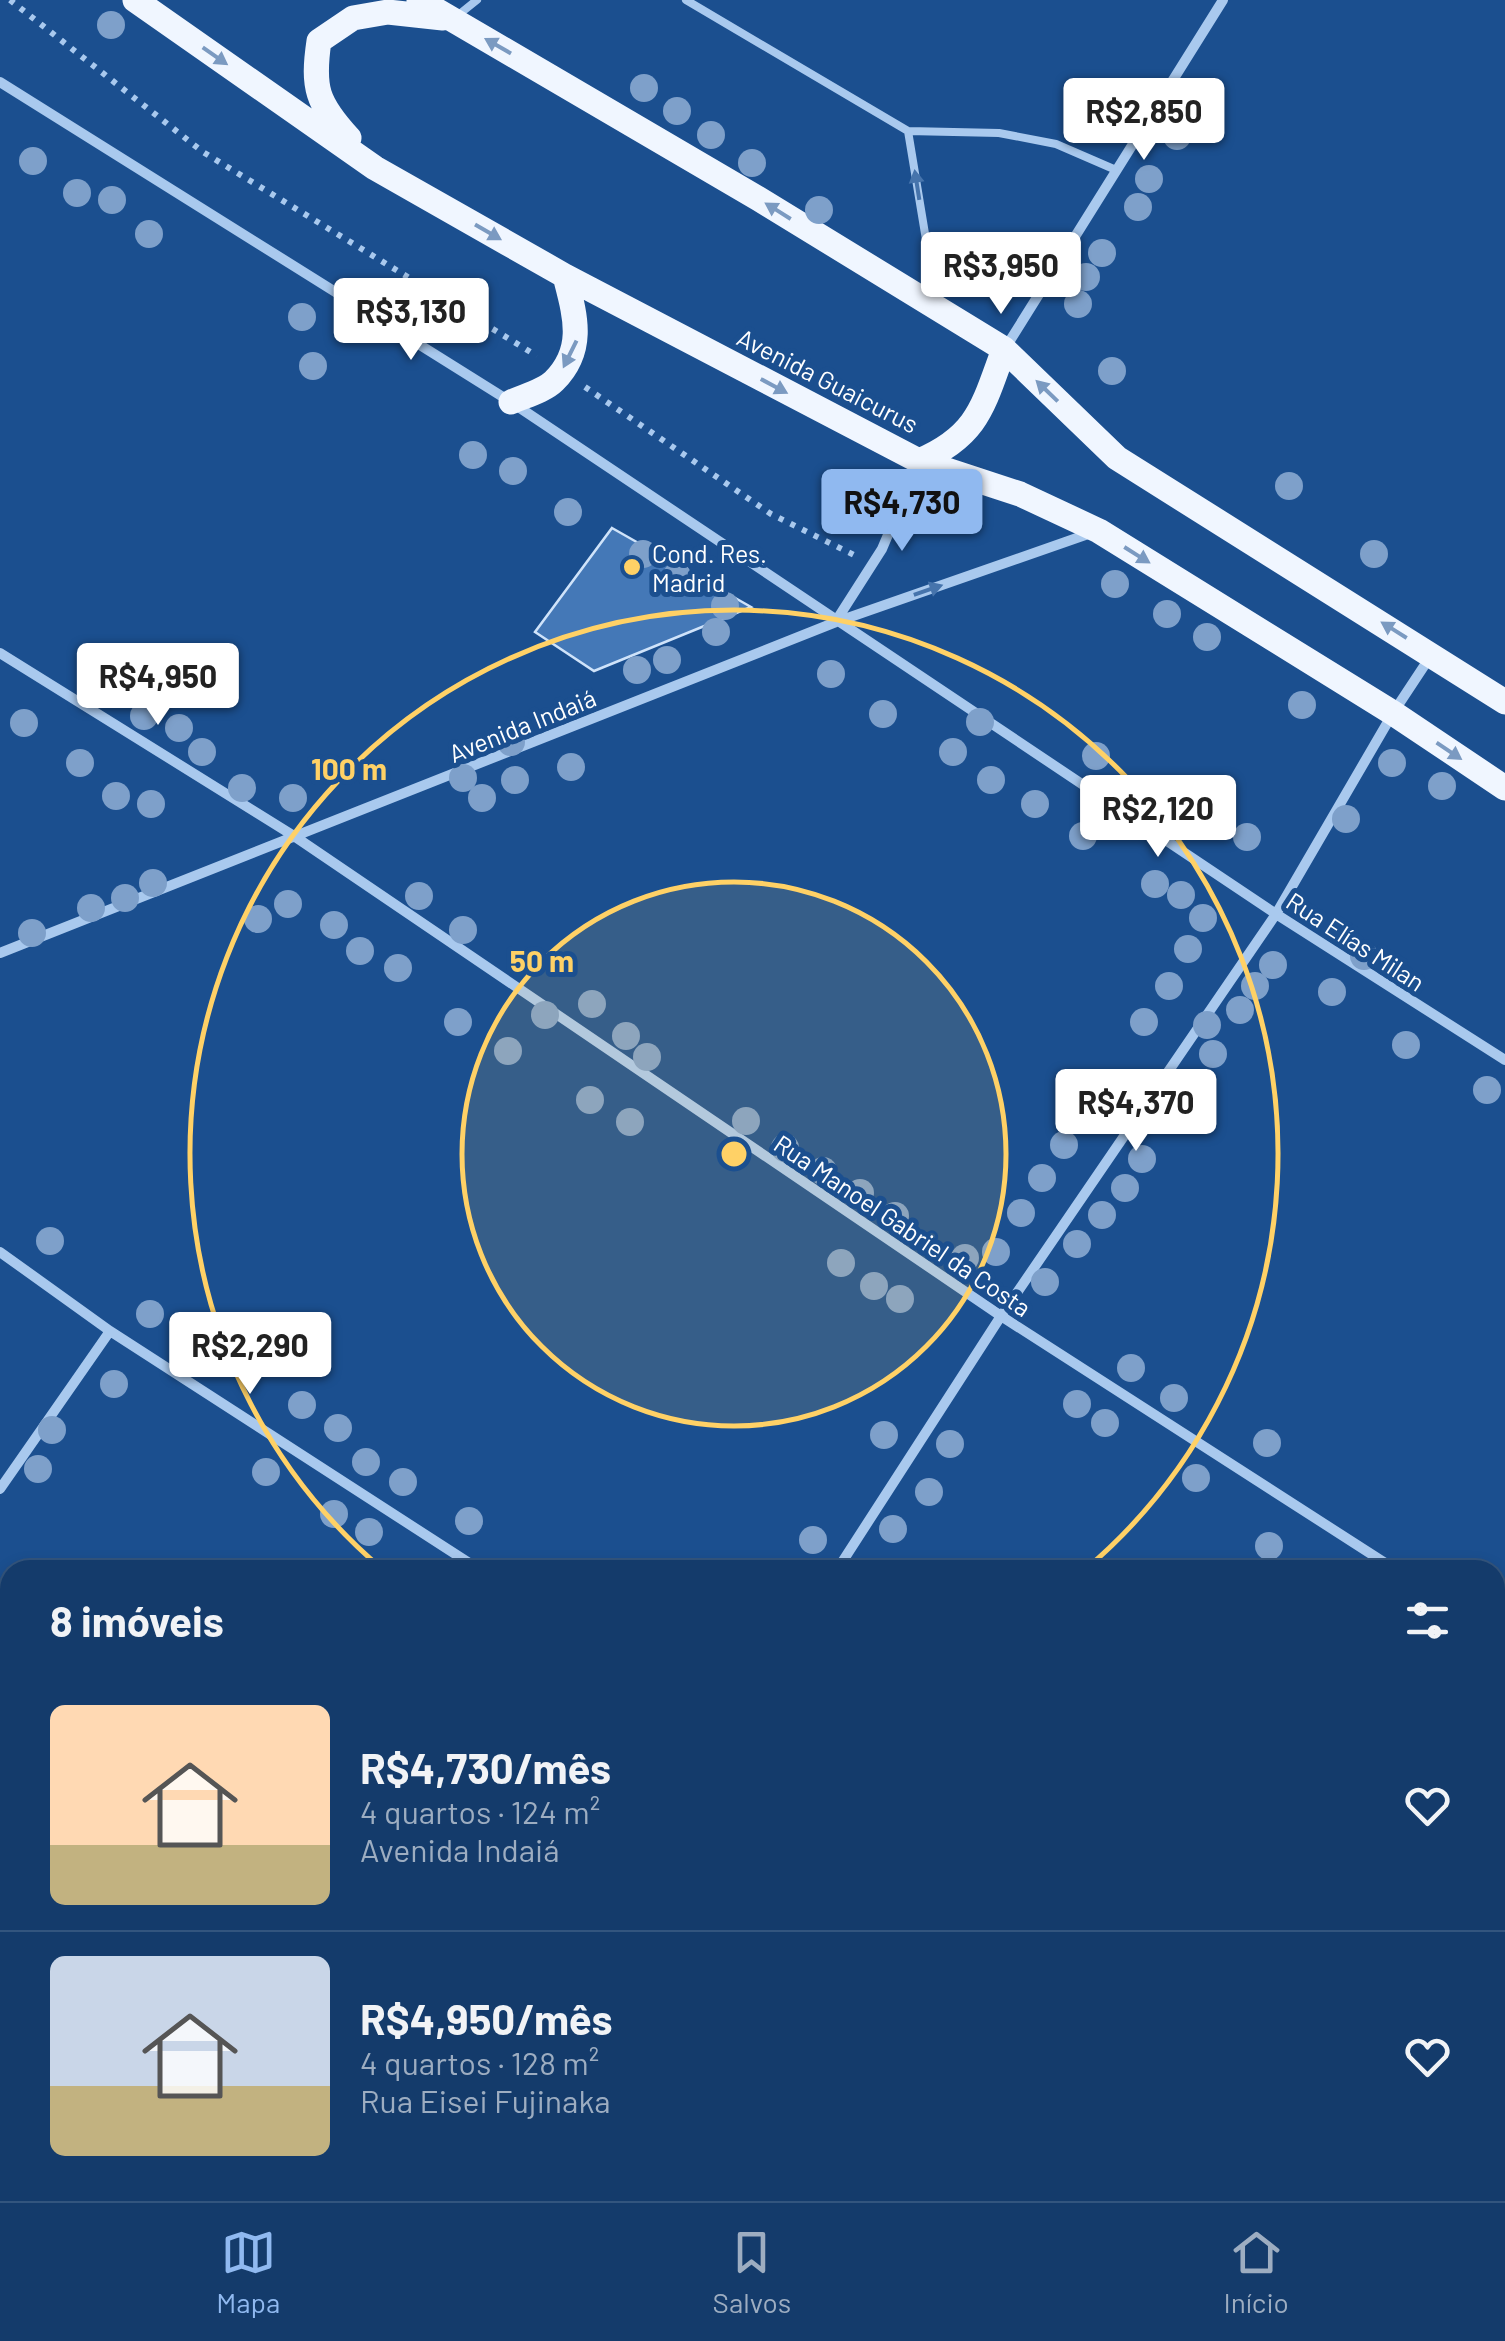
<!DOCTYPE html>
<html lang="pt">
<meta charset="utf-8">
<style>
body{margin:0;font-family:Barlow,sans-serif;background:#1d4271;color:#f1f3f6;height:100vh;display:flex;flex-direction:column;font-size:38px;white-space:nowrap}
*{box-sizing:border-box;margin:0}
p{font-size:32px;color:#9dadc1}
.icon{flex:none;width:55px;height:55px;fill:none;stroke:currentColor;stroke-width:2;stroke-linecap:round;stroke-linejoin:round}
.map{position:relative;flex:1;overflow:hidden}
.side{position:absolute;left:0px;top:1560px;width:1505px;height:642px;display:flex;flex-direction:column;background:#143b6b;border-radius:30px 30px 0 0;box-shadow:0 5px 15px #0003,0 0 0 2px #33557e}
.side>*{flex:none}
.price{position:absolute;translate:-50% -85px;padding:0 22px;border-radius:10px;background:#fff;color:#222;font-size:32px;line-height:65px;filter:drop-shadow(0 2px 5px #0008)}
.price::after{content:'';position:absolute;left:50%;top:60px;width:30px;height:22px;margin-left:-15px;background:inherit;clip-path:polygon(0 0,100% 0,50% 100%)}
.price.selected{background:#90b9f0;color:#111}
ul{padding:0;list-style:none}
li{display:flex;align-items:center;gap:30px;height:250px;padding:0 50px}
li+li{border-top:2px solid #33557e}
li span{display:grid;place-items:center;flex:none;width:280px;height:200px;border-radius:15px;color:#555}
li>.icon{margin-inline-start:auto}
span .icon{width:120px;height:120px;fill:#fffc;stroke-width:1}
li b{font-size:42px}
h2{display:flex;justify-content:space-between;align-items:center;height:120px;padding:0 50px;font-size:42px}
.dock{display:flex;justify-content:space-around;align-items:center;height:140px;border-top:2px solid #33557e;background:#143b6b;font-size:28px;color:#9dadc1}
.dock a{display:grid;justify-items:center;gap:5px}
.dock .selected{color:#90b9f0}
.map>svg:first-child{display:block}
</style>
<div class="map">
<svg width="1505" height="2201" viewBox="0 0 1505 2201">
<rect width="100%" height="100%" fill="#1b4f8f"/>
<!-- building -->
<path fill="#4478b7" stroke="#cfe3fa" stroke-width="2.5" d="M612,528l139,79 -157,64 -59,-39z"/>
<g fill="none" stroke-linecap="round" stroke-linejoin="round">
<!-- path -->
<path stroke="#a9c9ee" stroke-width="6" stroke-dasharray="5 8" stroke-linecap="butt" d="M10,0l193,152 334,204
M585,387l186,127 83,41"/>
<!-- service -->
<path stroke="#a9c9ee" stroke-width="8" d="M686,0l222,131 91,2 57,11 60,26
M457,16l20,-16
M908,131l28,169"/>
<!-- minor -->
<path stroke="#a9c9ee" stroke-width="10" d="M0,82l511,320 765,512 229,146
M1006,347l217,-347
M836,621l46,-72 36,-85
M0,653l294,183 707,480 395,254
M0,953l836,-331 255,-89
M0,1252l110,79 370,239
M0,1489l110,-158
M837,1570l164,-254 275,-402 117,-201 37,-56
M1495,1634l10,6
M0,1840l10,6
M1495,1949l10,-15
M540,2192l14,9
M1452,2192l14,9
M432,2201l5,-9
M1334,2201l6,-9"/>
<!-- primary -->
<path stroke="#f0f6ff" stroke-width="25" d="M135,0l240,168 190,108 354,185 101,33 79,37 294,182 112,75
M419,0l340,199 245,150 113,109 388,244
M349,138c-32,-35 -37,-50 -30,-97l34,-23 35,-6 55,6
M511,402c13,-6 33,-11 43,-21 32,-32 21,-66 11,-105
M919,461c59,-25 64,-55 85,-112"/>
</g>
<!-- trees -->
<g fill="#7ea0ca">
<circle cx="111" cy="25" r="14"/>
<circle cx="644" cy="88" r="14"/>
<circle cx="677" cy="111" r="14"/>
<circle cx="711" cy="135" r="14"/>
<circle cx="1177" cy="136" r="14"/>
<circle cx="33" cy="161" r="14"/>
<circle cx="752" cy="163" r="14"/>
<circle cx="1149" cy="179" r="14"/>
<circle cx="77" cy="193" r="14"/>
<circle cx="112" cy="200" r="14"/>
<circle cx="1138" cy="207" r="14"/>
<circle cx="819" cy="210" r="14"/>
<circle cx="149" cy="234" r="14"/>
<circle cx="1102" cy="253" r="14"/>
<circle cx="1086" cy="277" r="14"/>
<circle cx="1078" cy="304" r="14"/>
<circle cx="302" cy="317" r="14"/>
<circle cx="313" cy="366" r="14"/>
<circle cx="1112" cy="371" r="14"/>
<circle cx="473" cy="455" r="14"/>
<circle cx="513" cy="471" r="14"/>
<circle cx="1289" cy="486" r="14"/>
<circle cx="568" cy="512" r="14"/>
<circle cx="643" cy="554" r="14"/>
<circle cx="1374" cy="554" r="14"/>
<circle cx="677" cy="576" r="14"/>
<circle cx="1115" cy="584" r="14"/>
<circle cx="725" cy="606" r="14"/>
<circle cx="1167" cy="614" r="14"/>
<circle cx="716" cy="632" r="14"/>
<circle cx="1207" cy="637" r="14"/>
<circle cx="667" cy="660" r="14"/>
<circle cx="637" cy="670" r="14"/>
<circle cx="104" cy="673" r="14"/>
<circle cx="831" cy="674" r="14"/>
<circle cx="1302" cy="705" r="14"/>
<circle cx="883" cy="714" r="14"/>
<circle cx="144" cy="716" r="14"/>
<circle cx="980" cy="722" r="14"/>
<circle cx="24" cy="723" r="14"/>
<circle cx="179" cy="728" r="14"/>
<circle cx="511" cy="742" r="14"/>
<circle cx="202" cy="752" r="14"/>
<circle cx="953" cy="752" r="14"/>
<circle cx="1096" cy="756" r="14"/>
<circle cx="80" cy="763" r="14"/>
<circle cx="1392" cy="763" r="14"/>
<circle cx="571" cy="767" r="14"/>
<circle cx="463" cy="778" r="14"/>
<circle cx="515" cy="780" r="14"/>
<circle cx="991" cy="780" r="14"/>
<circle cx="1442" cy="786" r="14"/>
<circle cx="242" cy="788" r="14"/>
<circle cx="116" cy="796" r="14"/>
<circle cx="293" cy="798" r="14"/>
<circle cx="482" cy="798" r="14"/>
<circle cx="151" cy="804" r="14"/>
<circle cx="1035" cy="804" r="14"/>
<circle cx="1179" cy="813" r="14"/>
<circle cx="1346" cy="819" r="14"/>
<circle cx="1083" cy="836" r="14"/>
<circle cx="1247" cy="837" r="14"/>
<circle cx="153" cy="883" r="14"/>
<circle cx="1155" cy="884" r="14"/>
<circle cx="1181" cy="895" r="14"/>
<circle cx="419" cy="896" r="14"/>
<circle cx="125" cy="898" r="14"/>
<circle cx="288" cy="904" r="14"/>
<circle cx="91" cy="908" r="14"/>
<circle cx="1203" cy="918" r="14"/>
<circle cx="258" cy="919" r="14"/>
<circle cx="334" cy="925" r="14"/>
<circle cx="463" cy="930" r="14"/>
<circle cx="32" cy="933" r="14"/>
<circle cx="1188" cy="949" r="14"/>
<circle cx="360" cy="951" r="14"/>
<circle cx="1364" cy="956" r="14"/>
<circle cx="1273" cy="965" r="14"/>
<circle cx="398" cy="968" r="14"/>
<circle cx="1169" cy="986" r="14"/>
<circle cx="1255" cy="986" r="14"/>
<circle cx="1332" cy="992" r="14"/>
<circle cx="592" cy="1004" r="14"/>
<circle cx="1240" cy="1010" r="14"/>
<circle cx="545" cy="1015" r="14"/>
<circle cx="458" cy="1022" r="14"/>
<circle cx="1144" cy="1022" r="14"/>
<circle cx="1207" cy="1025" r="14"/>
<circle cx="626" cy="1036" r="14"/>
<circle cx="1406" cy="1045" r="14"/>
<circle cx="508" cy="1051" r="14"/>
<circle cx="1213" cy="1054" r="14"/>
<circle cx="647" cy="1057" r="14"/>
<circle cx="1487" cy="1090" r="14"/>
<circle cx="590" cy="1100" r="14"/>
<circle cx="1176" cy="1109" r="14"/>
<circle cx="746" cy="1121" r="14"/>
<circle cx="630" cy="1122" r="14"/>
<circle cx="1064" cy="1145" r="14"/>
<circle cx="785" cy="1148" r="14"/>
<circle cx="1142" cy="1159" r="14"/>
<circle cx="823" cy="1171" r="14"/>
<circle cx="1042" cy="1178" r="14"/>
<circle cx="1125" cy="1188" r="14"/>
<circle cx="860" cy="1193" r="14"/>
<circle cx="1021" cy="1213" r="14"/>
<circle cx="1102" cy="1215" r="14"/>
<circle cx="895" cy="1216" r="14"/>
<circle cx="50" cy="1241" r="14"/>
<circle cx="1077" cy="1244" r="14"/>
<circle cx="996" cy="1252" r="14"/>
<circle cx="965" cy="1258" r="14"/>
<circle cx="841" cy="1263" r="14"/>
<circle cx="1045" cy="1282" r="14"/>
<circle cx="874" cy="1286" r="14"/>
<circle cx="900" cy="1299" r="14"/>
<circle cx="150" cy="1314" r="14"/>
<circle cx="185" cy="1335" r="14"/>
<circle cx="219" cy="1353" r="14"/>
<circle cx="1131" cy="1368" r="14"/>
<circle cx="247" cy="1369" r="14"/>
<circle cx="114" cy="1384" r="14"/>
<circle cx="1174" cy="1398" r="14"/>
<circle cx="1077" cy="1404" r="14"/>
<circle cx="302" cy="1405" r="14"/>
<circle cx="1105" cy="1423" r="14"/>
<circle cx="338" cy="1428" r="14"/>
<circle cx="52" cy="1430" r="14"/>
<circle cx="884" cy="1435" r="14"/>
<circle cx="1267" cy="1443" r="14"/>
<circle cx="950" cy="1444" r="14"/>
<circle cx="366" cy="1462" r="14"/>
<circle cx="38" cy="1469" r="14"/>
<circle cx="266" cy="1472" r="14"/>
<circle cx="1196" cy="1478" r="14"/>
<circle cx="403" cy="1482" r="14"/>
<circle cx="929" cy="1492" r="14"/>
<circle cx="334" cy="1514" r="14"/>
<circle cx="469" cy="1521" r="14"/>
<circle cx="893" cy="1529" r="14"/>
<circle cx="369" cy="1532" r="14"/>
<circle cx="813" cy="1540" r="14"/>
<circle cx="1269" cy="1546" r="14"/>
</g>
<!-- one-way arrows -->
<defs><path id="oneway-solid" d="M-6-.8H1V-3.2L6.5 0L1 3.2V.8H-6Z" transform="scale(2.5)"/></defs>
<g fill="#7b9ac1">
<use href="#oneway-solid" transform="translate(498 46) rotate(-150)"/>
<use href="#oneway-solid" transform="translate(215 56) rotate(35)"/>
<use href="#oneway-solid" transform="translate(778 211) rotate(-148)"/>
<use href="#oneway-solid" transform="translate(488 232) rotate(30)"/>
<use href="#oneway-solid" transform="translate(570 354) rotate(116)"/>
<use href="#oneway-solid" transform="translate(774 386) rotate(28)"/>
<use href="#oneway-solid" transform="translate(1047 391) rotate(-136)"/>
<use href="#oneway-solid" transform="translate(1137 555) rotate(32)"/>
<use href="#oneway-solid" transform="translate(1394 630) rotate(-148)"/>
<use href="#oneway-solid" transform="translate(1449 751) rotate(34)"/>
</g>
<g fill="#4674ac">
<use href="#oneway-solid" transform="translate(917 185) rotate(-99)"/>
<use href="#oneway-solid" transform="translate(928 590) rotate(-19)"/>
</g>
<!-- distance rings -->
<circle cx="734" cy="1154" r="272" fill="#ffd166" fill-opacity=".12"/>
<g fill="none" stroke="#ffd166" stroke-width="5">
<circle cx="734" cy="1154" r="272"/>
<path d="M381 1568A544 544 0 1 1 1087 1568"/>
</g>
<!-- markers -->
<circle fill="#ffd166" stroke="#1b4f8f" stroke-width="4" cx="632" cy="567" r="10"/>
<g text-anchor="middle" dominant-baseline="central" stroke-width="10" stroke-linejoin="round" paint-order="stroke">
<!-- street labels -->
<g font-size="25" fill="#fff" stroke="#1b4f8f">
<text transform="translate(828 380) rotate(27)">Avenida Guaicurus</text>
<text transform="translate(522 725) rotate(-22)">Avenida Indaiá</text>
<text transform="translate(1356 941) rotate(33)">Rua Elías Milan</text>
<text transform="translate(903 1225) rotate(34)">Rua Manoel Gabriel da Costa</text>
</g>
<!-- poi labels -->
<g font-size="25" fill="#fff" stroke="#1b4f8f" text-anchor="start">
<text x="652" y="553">Cond. Res.<tspan x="652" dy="29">Madrid</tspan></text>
</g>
</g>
<circle cx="734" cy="1154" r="15" fill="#ffd166" stroke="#1b4f8f" stroke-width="5"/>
<g font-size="30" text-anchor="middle" font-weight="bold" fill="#ffd166" stroke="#1b4f8f" stroke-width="10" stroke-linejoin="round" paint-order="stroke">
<text x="349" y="780">100 m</text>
<text x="542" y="972">50 m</text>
</g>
</svg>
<b class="price" style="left:1144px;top:163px">R$2,850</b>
<b class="price" style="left:1001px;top:317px">R$3,950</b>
<b class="price" style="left:411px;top:363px">R$3,130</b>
<b class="price selected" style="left:902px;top:554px">R$4,730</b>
<b class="price" style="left:158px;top:728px">R$4,950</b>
<b class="price" style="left:1158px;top:860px">R$2,120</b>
<b class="price" style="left:1136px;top:1154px">R$4,370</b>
<b class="price" style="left:250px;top:1397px">R$2,290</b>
<section class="side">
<h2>8 imóveis<svg class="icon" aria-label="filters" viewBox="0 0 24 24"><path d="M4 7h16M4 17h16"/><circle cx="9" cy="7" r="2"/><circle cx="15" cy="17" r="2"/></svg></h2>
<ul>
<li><span style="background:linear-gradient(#ffd9b3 70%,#c2b280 0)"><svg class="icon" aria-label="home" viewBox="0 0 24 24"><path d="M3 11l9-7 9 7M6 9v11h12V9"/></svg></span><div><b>R$4,730/mês</b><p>4 quartos · 124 m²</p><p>Avenida Indaiá</p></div><svg class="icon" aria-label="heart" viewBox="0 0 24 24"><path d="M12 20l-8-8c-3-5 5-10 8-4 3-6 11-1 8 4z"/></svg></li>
<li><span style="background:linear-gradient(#c9d6e8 65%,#c2b280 0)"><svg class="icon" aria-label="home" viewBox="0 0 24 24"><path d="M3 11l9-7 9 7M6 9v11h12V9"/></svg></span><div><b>R$4,950/mês</b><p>4 quartos · 128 m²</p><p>Rua Eisei Fujinaka</p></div><svg class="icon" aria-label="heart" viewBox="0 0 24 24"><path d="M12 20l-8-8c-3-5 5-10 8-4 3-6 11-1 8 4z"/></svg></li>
</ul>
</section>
</div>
<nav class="dock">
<a class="selected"><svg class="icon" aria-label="map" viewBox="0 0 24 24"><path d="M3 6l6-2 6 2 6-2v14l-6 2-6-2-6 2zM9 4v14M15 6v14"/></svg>Mapa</a>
<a><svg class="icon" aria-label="saved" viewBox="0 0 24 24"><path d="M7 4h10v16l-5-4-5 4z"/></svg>Salvos</a>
<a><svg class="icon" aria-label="home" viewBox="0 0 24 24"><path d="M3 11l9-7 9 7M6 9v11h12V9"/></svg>Início</a>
</nav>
